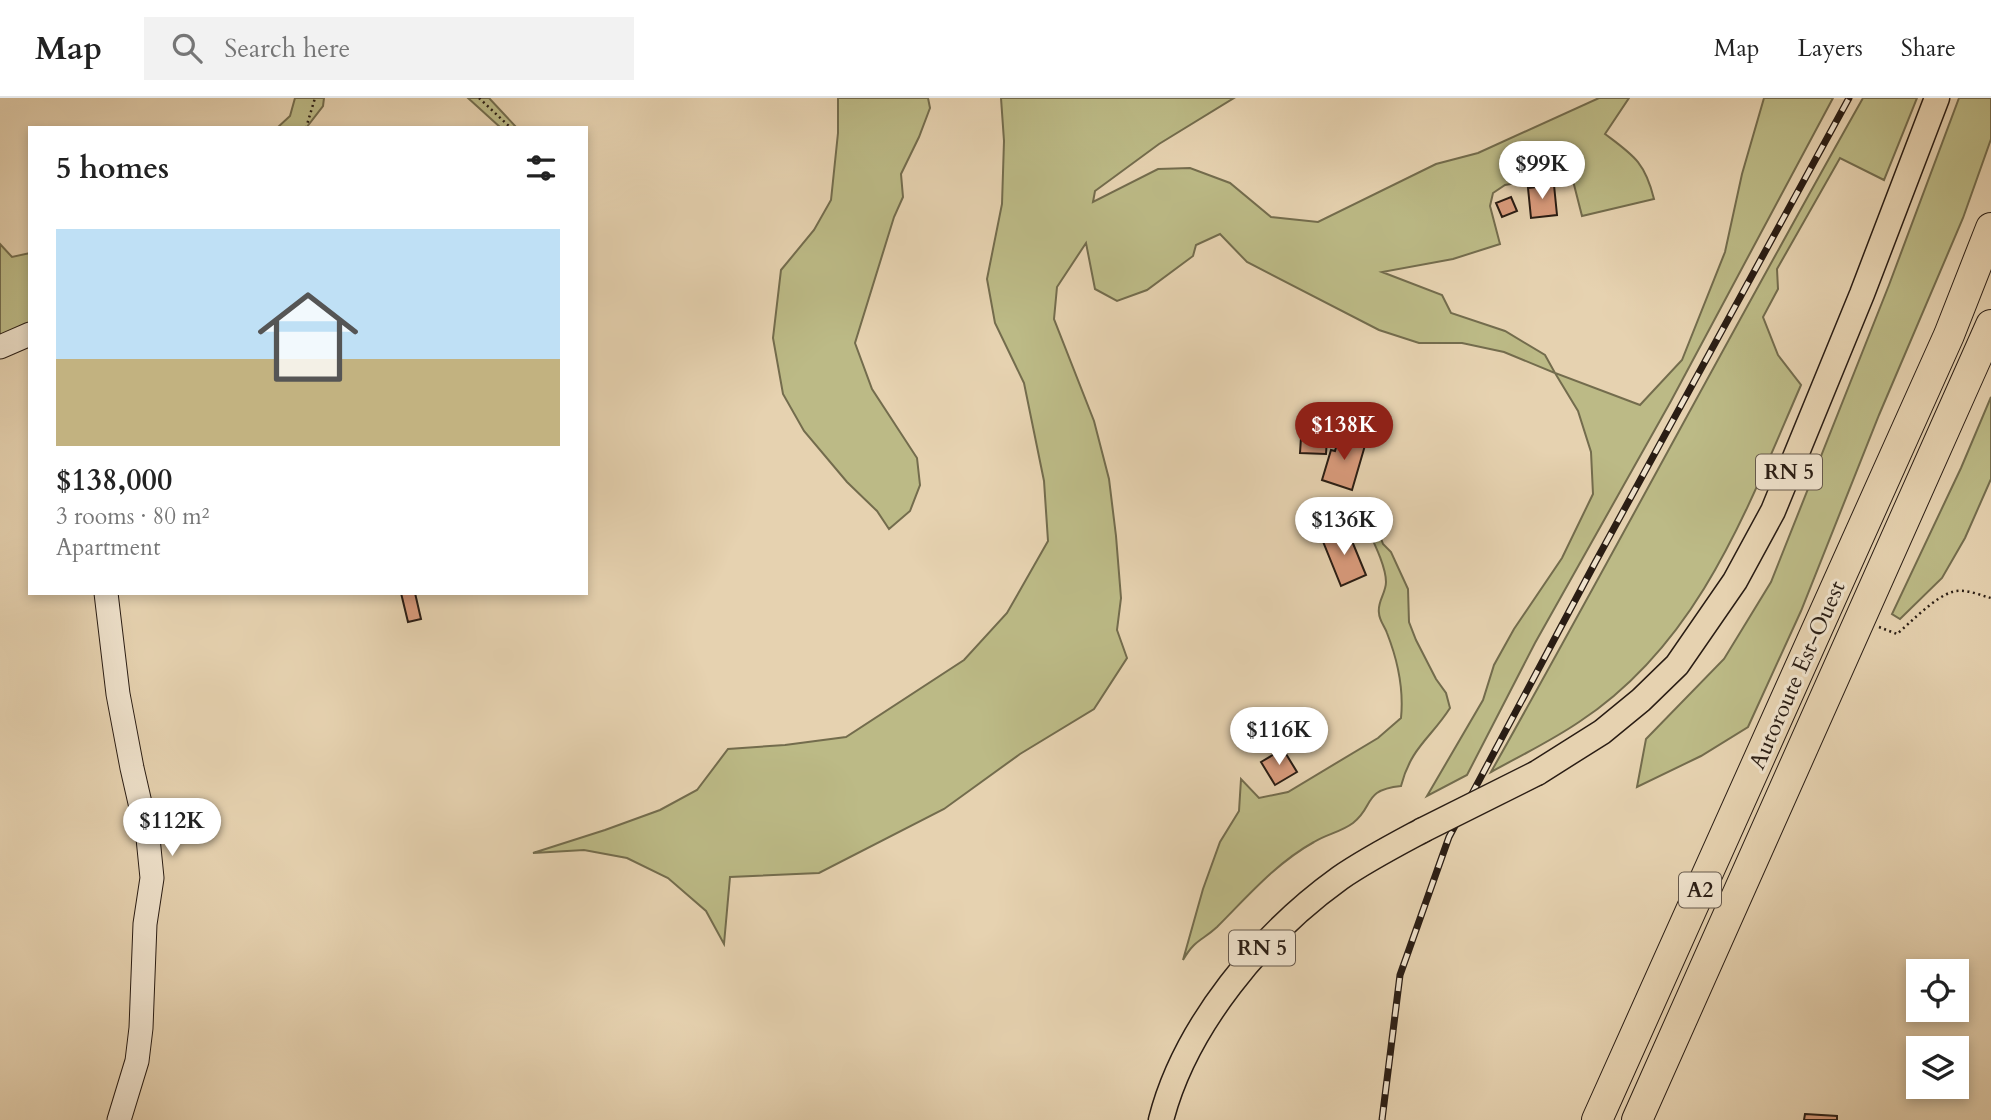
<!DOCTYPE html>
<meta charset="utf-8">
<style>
body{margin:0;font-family:Cardo,serif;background:#f2f2f2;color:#222;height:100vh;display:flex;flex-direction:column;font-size:26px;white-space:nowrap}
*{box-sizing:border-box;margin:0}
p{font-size:23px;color:#767676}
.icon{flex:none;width:38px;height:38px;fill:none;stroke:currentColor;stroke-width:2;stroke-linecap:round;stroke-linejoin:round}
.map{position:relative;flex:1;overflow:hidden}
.details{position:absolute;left:28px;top:28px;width:560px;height:469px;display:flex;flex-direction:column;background:#fff;border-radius:0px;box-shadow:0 4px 10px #0003}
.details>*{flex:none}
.fabs{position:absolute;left:1906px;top:861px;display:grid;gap:14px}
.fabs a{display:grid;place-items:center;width:63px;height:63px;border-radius:0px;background:#fff;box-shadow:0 4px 10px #0003;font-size:35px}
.price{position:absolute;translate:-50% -60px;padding:0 16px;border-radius:24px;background:#fff;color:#222;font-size:23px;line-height:46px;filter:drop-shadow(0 2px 4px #0008)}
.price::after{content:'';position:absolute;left:50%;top:42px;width:21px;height:16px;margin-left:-10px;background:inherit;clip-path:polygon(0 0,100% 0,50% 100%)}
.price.on{background:#8f2418;color:#fff}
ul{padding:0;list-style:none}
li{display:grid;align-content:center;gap:14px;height:371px;padding:0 28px}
li span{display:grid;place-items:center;height:217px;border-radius:0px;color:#555}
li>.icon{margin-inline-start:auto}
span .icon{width:126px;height:126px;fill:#fffc;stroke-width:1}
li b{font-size:30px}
h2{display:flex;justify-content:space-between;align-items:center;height:84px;padding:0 28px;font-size:30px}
header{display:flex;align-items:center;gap:42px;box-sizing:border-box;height:98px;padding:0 35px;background:#fff;border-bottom:2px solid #e0e0e0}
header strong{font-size:33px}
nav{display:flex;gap:38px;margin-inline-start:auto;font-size:24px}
.search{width:490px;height:63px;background:#f2f2f2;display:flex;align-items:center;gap:18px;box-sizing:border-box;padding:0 24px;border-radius:0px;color:#767676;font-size:26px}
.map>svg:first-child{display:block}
</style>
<header>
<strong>Map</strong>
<div class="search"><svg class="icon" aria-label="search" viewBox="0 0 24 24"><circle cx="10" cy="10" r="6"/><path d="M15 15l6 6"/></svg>Search here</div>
<nav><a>Map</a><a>Layers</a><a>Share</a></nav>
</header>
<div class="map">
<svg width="1991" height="1022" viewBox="0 0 1991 1022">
<rect width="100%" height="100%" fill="#e6d2b0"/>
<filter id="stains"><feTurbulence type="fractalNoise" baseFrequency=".00286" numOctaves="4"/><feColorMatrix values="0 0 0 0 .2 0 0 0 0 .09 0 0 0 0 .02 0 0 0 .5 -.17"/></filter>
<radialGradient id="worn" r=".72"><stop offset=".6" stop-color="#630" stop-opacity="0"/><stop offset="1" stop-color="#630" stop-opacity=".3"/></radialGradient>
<!-- green -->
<path fill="#bcba86" stroke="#736c4d" stroke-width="2" d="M295,0h29l-1,8 -17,22h-29l13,-12z
M468,0h21l28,30h-16z
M838,0h90l2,10 -11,29 -18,37 2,23 -9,20 -39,126 17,46 45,69 3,27 -10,26 -21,18 -12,-18 -30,-29 -43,-51 -21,-37 -10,-56 8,-68 33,-40 17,-30 7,-67z
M1001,0h233l-75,46 -64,47 -2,11 65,-33 32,-1 40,15 41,34 47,5 118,-58 42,-11 121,-55h30l-24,36c28,21 40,28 49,65l-72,17 -11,-43 -66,12 -12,8 -3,13 10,38 -47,15 -71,13 60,23 9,18 54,18 40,24 10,18 85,32 42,-45 43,-108 17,-78 22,-76h69l-162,303 -136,242 -68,132 -40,21 56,-96 11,-35 20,-36 48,-71 31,-64 -2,-42 -13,-41 -23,-38 -51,-21 -42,-9h-43l-40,-13 -132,-68 -27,-28 -24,11 -3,11 -46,34 -30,11 -22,-12 -9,-46 -29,44 -3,32 40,102 15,58 7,57 5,62 -4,32 10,28 -33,51 -74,45 -76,55 -125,64 -89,4 -6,67 -18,-33 -38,-33 -41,-20 -43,-8 -51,3 72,-23 55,-20 37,-20 31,-41 57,-4 61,-8 118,-77 43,-47 41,-72 -4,-60 -20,-98 -29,-60 -8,-44 15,-75 2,-63z
M1863,0h54l-33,82 -44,-22 -63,111 1,20 -15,28 15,38 23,30c-55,126 -102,258 -222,337 -28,19 -59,34 -88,50 126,-224 246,-451 372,-674z
M1959,0h32v41l-28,79 -84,197 -78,196 -53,116 -47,29 -64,31 9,-48 78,-80 47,-77 118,-297z
M0,146l12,13 18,-4v70l-30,14z
M1991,299v82l-26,59 -23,40 -42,41 -8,-5 69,-146z
M1366,415h6l11,31 8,8 17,37 1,33 7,18 20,39 10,14 4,15c-19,30 -39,39 -49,78 -39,4 -26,20 -48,37 -12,9 -26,11 -39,19 -38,21 -67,55 -97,85 -15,14 -22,12 -34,33l20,-71 17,-47 19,-31 2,-32 18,19 29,-6 90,-54 23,-20c3,-30 -3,-57 -14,-85 -2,-6 -8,-13 -8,-20 -2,-11 7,-20 7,-31 0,-17 -15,-45 -22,-61z"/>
<!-- building -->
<path fill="#d99b7c" stroke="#2a1d14" stroke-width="2" d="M1554,87l3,30 -26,3 -3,-30z
M1511,99l6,14 -15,6 -6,-14z
M1302,324l26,1 -2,31 -26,-1z
M1340,336l26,8 -14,48 -30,-10 9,-30 4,1z
M1347,431l19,46 -25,11 -19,-47z
M401,495h14l6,26 -13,3z
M1283,651l14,23 -22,13 -14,-23z
M1805,1016l32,2v4h-33z"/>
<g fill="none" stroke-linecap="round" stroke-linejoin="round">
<!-- secondary casing -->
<g stroke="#2a1d14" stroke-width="25">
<path id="secondary" d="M0,249l30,-13
M106,495l12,101 14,74 16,70 4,40 -7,46 -4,104 -4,33 -18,59"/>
</g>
<!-- primary casing -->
<g stroke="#2a1d14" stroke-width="27">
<path id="primary" d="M1537,675l65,-41 39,-32 36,-35 58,-84 38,-70 89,-217 75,-196
M1161,1022c24,-94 101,-186 179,-242 26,-18 55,-33 83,-48"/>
</g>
<!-- highway casing -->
<g stroke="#2a1d14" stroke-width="32">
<path id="highway" d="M1597,1022l352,-785 42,-107
M1637,1022l354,-795"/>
</g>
<!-- path -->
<path stroke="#2a1d14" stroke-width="2.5" stroke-dasharray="2 3.5" stroke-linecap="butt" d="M479,0l32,30
M306,30l9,-30
M1879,529l18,7c14,-12 38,-37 55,-42 13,-4 27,3 39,6"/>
<!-- secondary -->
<use href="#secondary" stroke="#efe2cc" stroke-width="23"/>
<!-- primary -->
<use href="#primary" stroke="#e6d2b0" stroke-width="24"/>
<!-- highway -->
<use href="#highway" stroke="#e6d2b0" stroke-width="30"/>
<!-- rail casing -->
<g stroke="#2a1d14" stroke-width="7">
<path id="rail" d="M1382,1022l18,-145 49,-138 147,-276 253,-463"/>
</g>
<!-- rail -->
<use href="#rail" stroke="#efe2cc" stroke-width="4.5" stroke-dasharray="13" stroke-linecap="butt"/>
<!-- primary-bridge casing -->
<g stroke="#2a1d14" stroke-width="27" stroke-linecap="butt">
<path id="primary-bridge" d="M1423,732l114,-57"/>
</g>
<!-- primary-bridge -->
<use href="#primary-bridge" stroke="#e6d2b0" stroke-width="24"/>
</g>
<g text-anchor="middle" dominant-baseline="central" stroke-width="6" stroke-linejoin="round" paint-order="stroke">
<!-- shield labels -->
<g fill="#efe2cc" stroke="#65584b" stroke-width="2">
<rect x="1756" y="356.5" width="66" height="35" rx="5"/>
<rect x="1679" y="774.5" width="42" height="35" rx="5"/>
<rect x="1229" y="832.5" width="66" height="35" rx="5"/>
</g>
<g font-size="21" font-weight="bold" fill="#2a1d14">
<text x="1789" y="374">RN 5</text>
<text x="1700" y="792">A2</text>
<text x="1262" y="850">RN 5</text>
</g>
<!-- street labels -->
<g font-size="23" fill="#2a1d14" stroke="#efe2cc">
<text transform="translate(1797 577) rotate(-66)">Autoroute Est-Ouest</text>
</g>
</g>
<rect width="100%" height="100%" filter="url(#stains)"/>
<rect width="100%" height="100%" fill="url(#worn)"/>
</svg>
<div class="fabs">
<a><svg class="icon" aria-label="locate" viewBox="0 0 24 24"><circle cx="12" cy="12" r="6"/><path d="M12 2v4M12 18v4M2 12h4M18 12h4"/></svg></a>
<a><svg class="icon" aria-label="layers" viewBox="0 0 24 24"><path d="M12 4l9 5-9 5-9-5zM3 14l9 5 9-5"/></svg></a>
</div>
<b class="price" style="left:1542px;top:103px">$99K</b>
<b class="price on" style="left:1344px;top:364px">$138K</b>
<b class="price" style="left:1344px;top:459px">$136K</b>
<b class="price" style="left:1279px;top:669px">$116K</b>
<b class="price" style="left:172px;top:760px">$112K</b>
<section class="details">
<h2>5 homes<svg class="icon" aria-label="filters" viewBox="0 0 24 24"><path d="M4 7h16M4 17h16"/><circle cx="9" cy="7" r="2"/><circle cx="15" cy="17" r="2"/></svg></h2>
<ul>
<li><span style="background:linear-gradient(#bfe0f5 60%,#c2b280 0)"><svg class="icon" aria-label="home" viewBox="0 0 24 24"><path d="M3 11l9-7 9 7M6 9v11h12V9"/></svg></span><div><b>$138,000</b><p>3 rooms · 80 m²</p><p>Apartment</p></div></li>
</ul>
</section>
</div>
